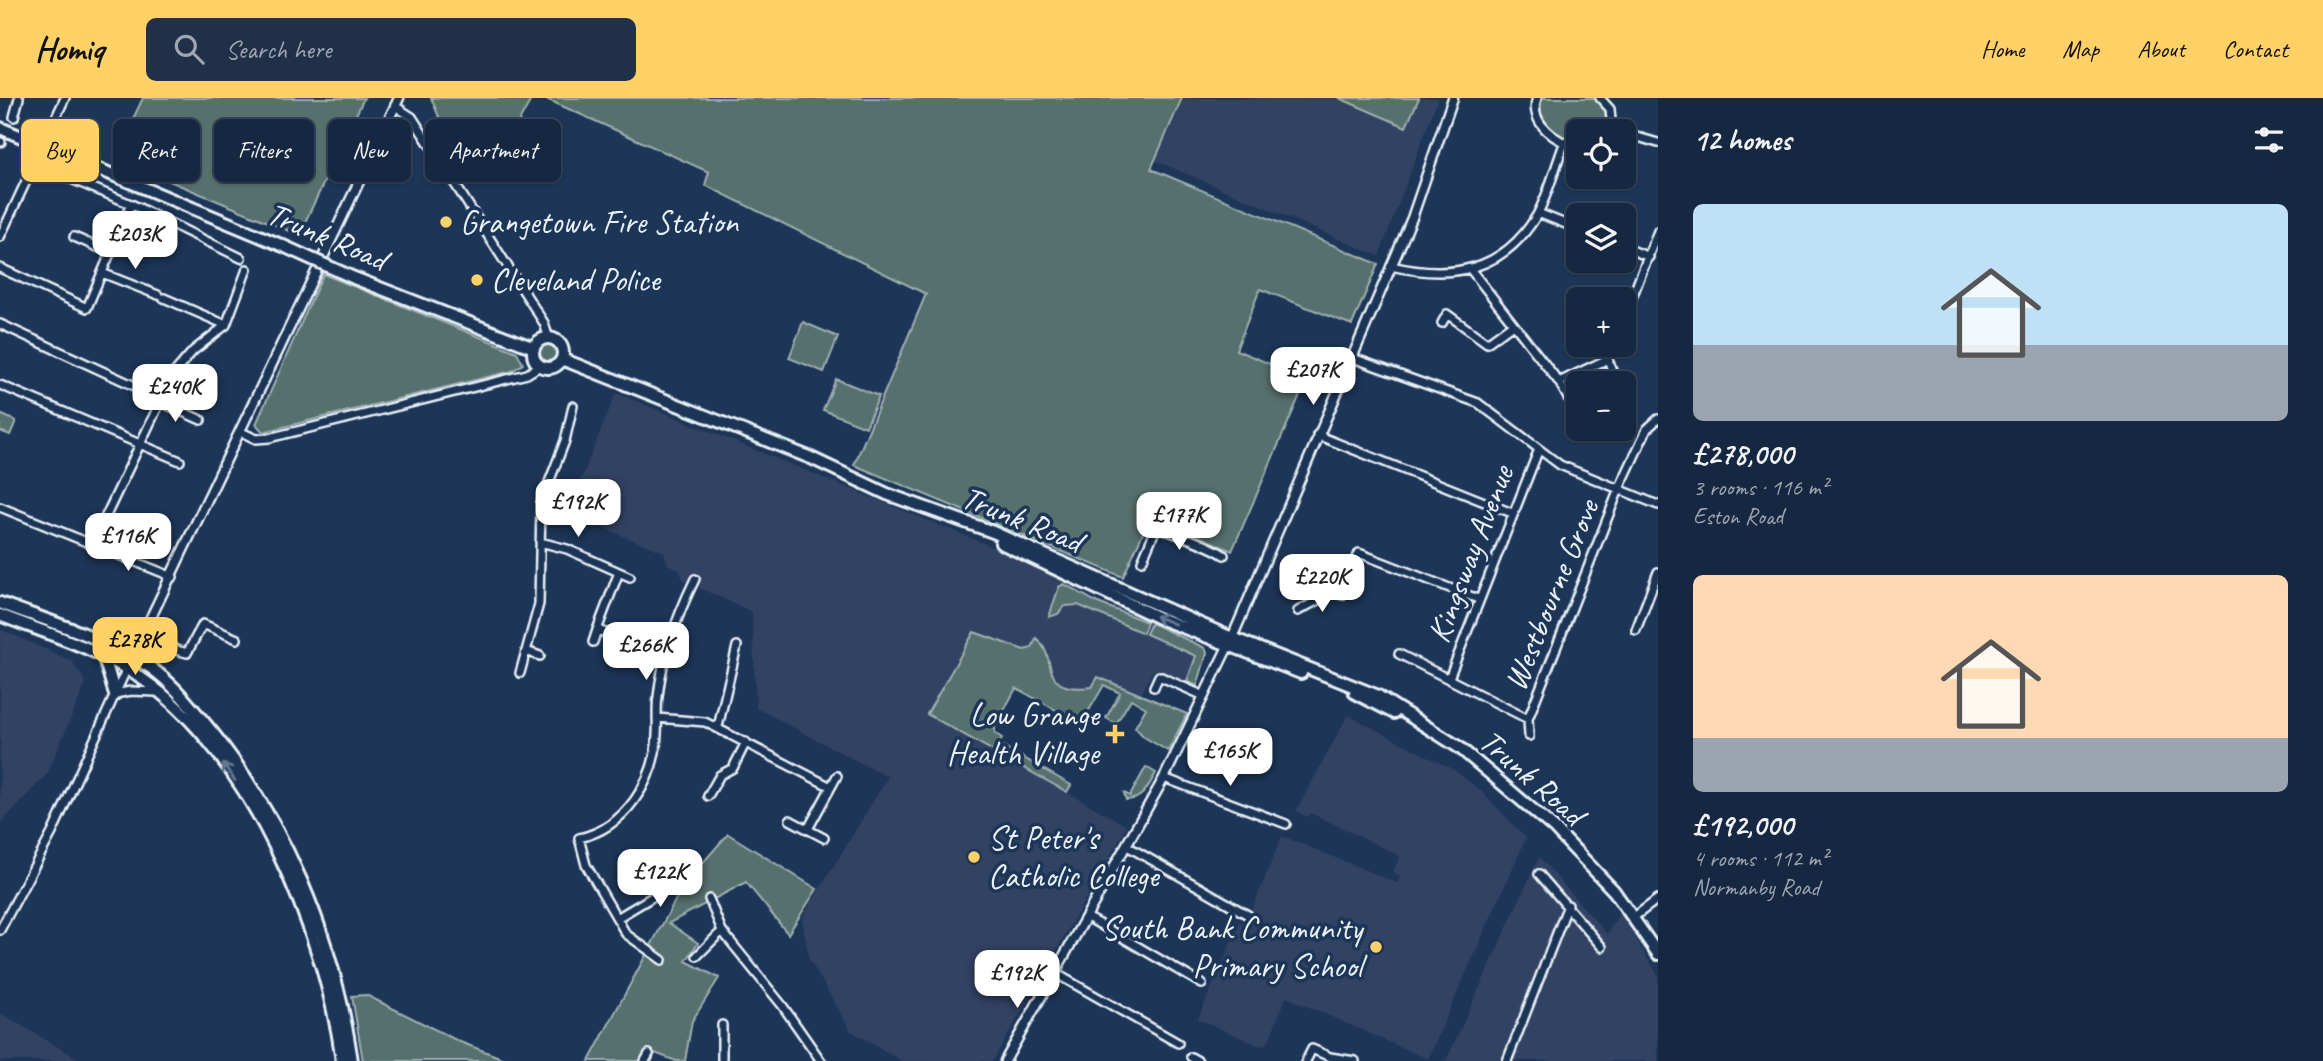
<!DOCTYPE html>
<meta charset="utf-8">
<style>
body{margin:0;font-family:Caveat,sans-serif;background:#1f3048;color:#f1f3f6;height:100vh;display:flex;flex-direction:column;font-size:26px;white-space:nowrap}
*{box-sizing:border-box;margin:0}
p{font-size:23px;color:#9ea6b1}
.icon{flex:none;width:38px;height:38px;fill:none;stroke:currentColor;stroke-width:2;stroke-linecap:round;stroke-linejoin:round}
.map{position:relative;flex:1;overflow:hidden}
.drawer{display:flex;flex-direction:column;background:#162841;width:665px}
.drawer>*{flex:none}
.top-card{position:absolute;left:21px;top:21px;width:665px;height:63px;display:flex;gap:14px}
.tools{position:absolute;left:1566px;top:21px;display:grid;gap:14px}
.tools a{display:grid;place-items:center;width:70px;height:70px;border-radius:10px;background:#162841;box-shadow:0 2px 5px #0004,0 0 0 2px #35445a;font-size:35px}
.price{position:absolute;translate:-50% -60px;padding:0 16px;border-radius:14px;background:#fff;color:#222;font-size:23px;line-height:46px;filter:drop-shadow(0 2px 4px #0008)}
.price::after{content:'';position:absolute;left:50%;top:42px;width:21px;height:16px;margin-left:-10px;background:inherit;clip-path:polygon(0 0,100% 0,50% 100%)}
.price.on{background:#ffd166;color:#111}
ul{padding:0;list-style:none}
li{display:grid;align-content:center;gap:14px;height:371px;padding:0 35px}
li span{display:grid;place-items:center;height:217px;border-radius:10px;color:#555}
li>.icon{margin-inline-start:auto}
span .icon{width:126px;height:126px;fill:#fffc;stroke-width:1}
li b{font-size:30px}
h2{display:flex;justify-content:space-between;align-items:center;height:84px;padding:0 35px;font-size:30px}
.tag{padding:0 24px;border-radius:10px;background:#162841;box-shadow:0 2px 5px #0004,0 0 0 2px #35445a;font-size:24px;line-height:63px}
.tag.on{background:#ffd166;color:#111}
header{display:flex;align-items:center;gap:42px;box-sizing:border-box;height:98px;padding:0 35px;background:#ffd166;color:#111}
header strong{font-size:33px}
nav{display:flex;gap:38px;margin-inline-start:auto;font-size:24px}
.search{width:490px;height:63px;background:#1f3048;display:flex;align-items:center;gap:18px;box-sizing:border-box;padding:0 24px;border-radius:10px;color:#9ea6b1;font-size:26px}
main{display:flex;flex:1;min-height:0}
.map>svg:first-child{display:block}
</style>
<header>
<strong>Homiq</strong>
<div class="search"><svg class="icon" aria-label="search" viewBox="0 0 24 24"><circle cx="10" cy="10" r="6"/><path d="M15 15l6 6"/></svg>Search here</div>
<nav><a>Home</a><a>Map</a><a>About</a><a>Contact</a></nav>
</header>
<main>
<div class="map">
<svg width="1658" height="963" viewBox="0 0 1658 963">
<rect width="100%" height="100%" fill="#1d3557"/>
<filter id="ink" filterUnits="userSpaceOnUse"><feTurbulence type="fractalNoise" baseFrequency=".0143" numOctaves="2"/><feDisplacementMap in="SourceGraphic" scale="14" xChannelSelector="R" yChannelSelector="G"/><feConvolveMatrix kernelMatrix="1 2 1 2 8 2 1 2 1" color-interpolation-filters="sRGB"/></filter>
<g filter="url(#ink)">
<!-- built -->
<path fill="#334364" d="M1184,0h254l-59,158 -223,-95z
M616,295l433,177 49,33 31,10 73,32 5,5 -10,40 -44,-20 -12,25 -43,-18 -6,10 -20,3 -19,-12 -9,-29 -8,-10 -4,9 -8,2 -50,-18 -46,81 199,113 -134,235h-91l-51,-30 -42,-72 -7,-41 86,-141 -132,-69 -4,-96 -68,-31 -5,-11 -11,-6 -4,-12 -97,-38z
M0,531l72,32 14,22 -39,91 -47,50z
M1348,617l106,55 27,21 45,47 -98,221 -142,-62 -18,46 -8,3 -62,-27 42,-97h7l35,-86 115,47 3,-7 -7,-4 7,-16 -89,-43 -4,4 -11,-6z
M1539,759l68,77 13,-21 38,62v86h-212z
M0,915l82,48h-82z"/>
<!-- green -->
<path fill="#56706d" stroke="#9fb0b2" stroke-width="2" d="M143,0h221l-65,137 -185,-77z
M431,0h101l-24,43 -52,16z
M544,0h638l-31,71 227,95 -26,61 -92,-36 -24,61 71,29 -75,172 -81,-36 -28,62 -269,-112 72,-171 -221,-109 4,-13z
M1339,0h80l-13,29z
M1542,0h54l11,12 2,19 -2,2h-29v12c-21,-4 -44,-21 -36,-45z
M323,176l194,78 6,12 -11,7 -249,61 -7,-8z
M803,224l35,15 -14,35 -35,-14z
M539 256a9 9 0 1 1 18 0a9 9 0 1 1-18 0Z
M836,281l43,17 -13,31 -43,-17z
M0,316l16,7 -6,14 -10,-4z
M1064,486l34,19 49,19 -4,11 -65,-28 -13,1 -7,8 -9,3 10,-30z
M1151,525l54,25 2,5 -10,33 -10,-5 9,-25 -50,-22z
M974,534l50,18 8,-2 4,-10c24,20 0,56 56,49l6,-10 89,37 -19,37 -24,-14 -9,-10 11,-19 -15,-9 -15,25 -10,-6 14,-25 -16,-8 -23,39 -65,-36 -21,39v6l7,5 -3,6 72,41 -4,7 -140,-78z
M1146,669l10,6c-9,15 -13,27 -30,27l-2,-7 6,3z
M728,736l89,55 -29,45 -42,-52 -77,41 29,20 -12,18 33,17 -27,43 -7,40h-9l-21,-8 -3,8h-63l95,-177z
M366,897l94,47 50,19h-147l-11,-65z"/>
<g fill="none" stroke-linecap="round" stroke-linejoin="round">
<!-- minor casing -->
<g stroke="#e8f1f8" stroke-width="12">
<path id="minor" d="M1537,0c-9,24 20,46 41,48
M1600,0l10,11 2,22
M395,8l17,11 132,206 5,16
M14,19l5,-19
M1624,35l34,10
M0,44h1
M35,66l96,40 110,54
M1538,115l40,16
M0,139l65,-139
M74,139l37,16
M1624,149l25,10
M1391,168c60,14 112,6 146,-51 12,-22 18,-48 27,-71
M0,170l87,40 44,-104
M1471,172l88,112 49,-23
M102,175l56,22
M164,200l62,27
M1624,220l34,-87
M1442,225l5,-9 40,29 26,-19
M0,226l163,75
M1350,259l128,46 82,62 98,40
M1608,261l7,21 -2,3
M1608,261l5,-14
M1559,284l9,16 10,1
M0,287l180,76
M161,304l40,18
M241,334l15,7 13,-1 258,-64 13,-8
M1317,337l195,78
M0,409l173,70
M540,444l27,7 63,28
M93,445l81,-170 19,-22 33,-26 21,-56
M1142,463l15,-35c21,10 49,17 67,29
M619,474l-22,58 70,22
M1298,513l20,-11 4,-13 20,8 17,-42 119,46
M147,531l29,21 11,3 16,-29 34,15
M1636,532l22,-58
M593,544l4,-12
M526,553l14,5
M1399,556l129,65
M520,575l19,-69 2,-101 24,-62 8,-35
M1449,580l90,-229
M1154,589l5,-11 45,20
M115,596l16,-3 25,1
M657,620l48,4 126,65
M718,629l19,-81
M1529,638l-1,-17 91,-230 28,-60 11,-10
M1164,680l122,46
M708,698l12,-21 13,-7 13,-26
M790,722l34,18
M808,731l29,-53
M1127,748l121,69
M1539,776l63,73
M709,801l13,32 60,74 39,56
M1087,819l115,67
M1634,819l24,-18
M617,820l72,-43
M0,832l52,-97 80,-176
M697,858l25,-25
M662,862l-36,-26 -40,-69 -7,-27c46,-10 76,-57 78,-103 1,-13 -1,-26 1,-38 4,-40 19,-81 37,-118
M1055,875l123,70
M1191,959l7,4
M645,963l4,-7
M722,963v-36
M1306,963l6,-12 18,8 25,4
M1507,963l61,-156"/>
</g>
<!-- tertiary casing -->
<g stroke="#e8f1f8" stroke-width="13">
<path id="tertiary" d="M101,541l26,-1 19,-8
M132,559l267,-559
M1005,963l159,-283 68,-140 180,-420 41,-120"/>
</g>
<!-- primary casing -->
<g stroke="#e8f1f8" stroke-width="16">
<path id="primary" d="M0,30l281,117
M354,180l180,70
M533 255a15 15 0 1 1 30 0a15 15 0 1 1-30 0Z
M562,261l249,99 76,36 106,38 239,106 146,58 82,52 94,80 60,63 44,63
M1001,445l158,75 142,55
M1355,595l39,20"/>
</g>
<!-- trunk casing -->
<g stroke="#e8f1f8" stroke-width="16">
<path id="trunk" d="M0,505c47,18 110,36 151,65 20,14 36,34 52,53 81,96 131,216 149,340
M0,517c48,19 98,33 141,63 110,75 184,255 201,383
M104,560l11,36"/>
</g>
<!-- minor -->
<use href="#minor" stroke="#1d3557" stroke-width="7"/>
<!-- tertiary -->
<use href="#tertiary" stroke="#1d3557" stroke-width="8"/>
<!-- primary -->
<use href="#primary" stroke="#1d3557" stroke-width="10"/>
<!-- trunk -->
<use href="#trunk" stroke="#1d3557" stroke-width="10"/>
<!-- primary-bridge casing -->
<g stroke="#e8f1f8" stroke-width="16" stroke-linecap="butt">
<path id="primary-bridge" d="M281,147l73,33"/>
</g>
<!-- primary-bridge -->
<use href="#primary-bridge" stroke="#1d3557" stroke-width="10"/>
</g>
<!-- one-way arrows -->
<defs><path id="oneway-shaft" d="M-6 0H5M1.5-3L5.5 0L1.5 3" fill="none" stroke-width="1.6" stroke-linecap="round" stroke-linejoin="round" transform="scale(1.75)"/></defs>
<g stroke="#64778f">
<use href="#oneway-shaft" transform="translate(1165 522) rotate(-157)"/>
<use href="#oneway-shaft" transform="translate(229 674) rotate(-125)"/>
</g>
</g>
<!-- markers -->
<g fill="#ffd166" stroke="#1d3557" stroke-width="2.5">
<circle cx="446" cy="124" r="7"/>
<circle cx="477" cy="182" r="7"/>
<path d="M1111.5 625.5h7v7h7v7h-7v7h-7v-7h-7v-7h7z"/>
<circle cx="974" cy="759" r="7"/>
<circle cx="1376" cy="849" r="7"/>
</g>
<g text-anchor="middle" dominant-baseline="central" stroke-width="7" stroke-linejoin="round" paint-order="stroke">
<!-- poi labels -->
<g font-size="33" fill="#e8f1f8" stroke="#1d3557" text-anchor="start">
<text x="460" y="124">Grangetown Fire Station</text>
<text x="491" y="182">Cleveland Police</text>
<text x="1099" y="617" text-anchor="end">Low Grange<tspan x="1099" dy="38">Health Village</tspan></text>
<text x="988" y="740">St Peter's<tspan x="988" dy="38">Catholic College</tspan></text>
<text x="1362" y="830" text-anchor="end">South Bank Community<tspan x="1362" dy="38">Primary School</tspan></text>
</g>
<!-- street labels -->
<g font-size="33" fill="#e8f1f8" stroke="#1d3557">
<text transform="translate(327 138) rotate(23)">Trunk Road</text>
<text transform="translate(1022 421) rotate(22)">Trunk Road</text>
<text transform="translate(1470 456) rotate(-69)">Kingsway Avenue</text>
<text transform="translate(1551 497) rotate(-68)">Westbourne Grove</text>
<text transform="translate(1532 679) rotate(41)">Trunk Road</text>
</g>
</g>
</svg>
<div class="tools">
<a><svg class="icon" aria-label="locate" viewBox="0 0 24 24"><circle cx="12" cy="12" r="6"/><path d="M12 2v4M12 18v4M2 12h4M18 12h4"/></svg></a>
<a><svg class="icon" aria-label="layers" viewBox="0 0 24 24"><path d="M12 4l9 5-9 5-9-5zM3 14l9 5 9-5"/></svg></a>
<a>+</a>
<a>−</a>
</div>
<b class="price" style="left:135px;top:173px">£203K</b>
<b class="price" style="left:1313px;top:309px">£207K</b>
<b class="price" style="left:175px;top:326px">£240K</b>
<b class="price" style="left:578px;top:441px">£192K</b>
<b class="price" style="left:1179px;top:454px">£177K</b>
<b class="price" style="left:128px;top:475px">£116K</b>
<b class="price" style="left:1322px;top:516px">£220K</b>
<b class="price on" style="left:135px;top:579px">£278K</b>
<b class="price" style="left:646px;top:584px">£266K</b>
<b class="price" style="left:1230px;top:690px">£165K</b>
<b class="price" style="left:660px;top:811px">£122K</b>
<b class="price" style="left:1017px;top:912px">£192K</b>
<div class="top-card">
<a class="tag on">Buy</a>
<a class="tag">Rent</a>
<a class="tag">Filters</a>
<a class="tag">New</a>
<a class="tag">Apartment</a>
</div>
</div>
<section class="drawer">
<h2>12 homes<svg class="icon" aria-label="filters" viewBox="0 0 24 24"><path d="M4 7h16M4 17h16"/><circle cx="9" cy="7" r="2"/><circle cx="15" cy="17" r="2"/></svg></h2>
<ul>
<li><span style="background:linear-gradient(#bfe0f5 65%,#9aa5b1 0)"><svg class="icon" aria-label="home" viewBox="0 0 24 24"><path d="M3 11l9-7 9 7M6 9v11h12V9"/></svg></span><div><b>£278,000</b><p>3 rooms · 116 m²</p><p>Eston Road</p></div></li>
<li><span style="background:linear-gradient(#ffd9b3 75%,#9aa5b1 0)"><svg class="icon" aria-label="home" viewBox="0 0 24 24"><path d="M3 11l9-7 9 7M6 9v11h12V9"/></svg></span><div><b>£192,000</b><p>4 rooms · 112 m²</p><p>Normanby Road</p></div></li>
</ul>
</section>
</main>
